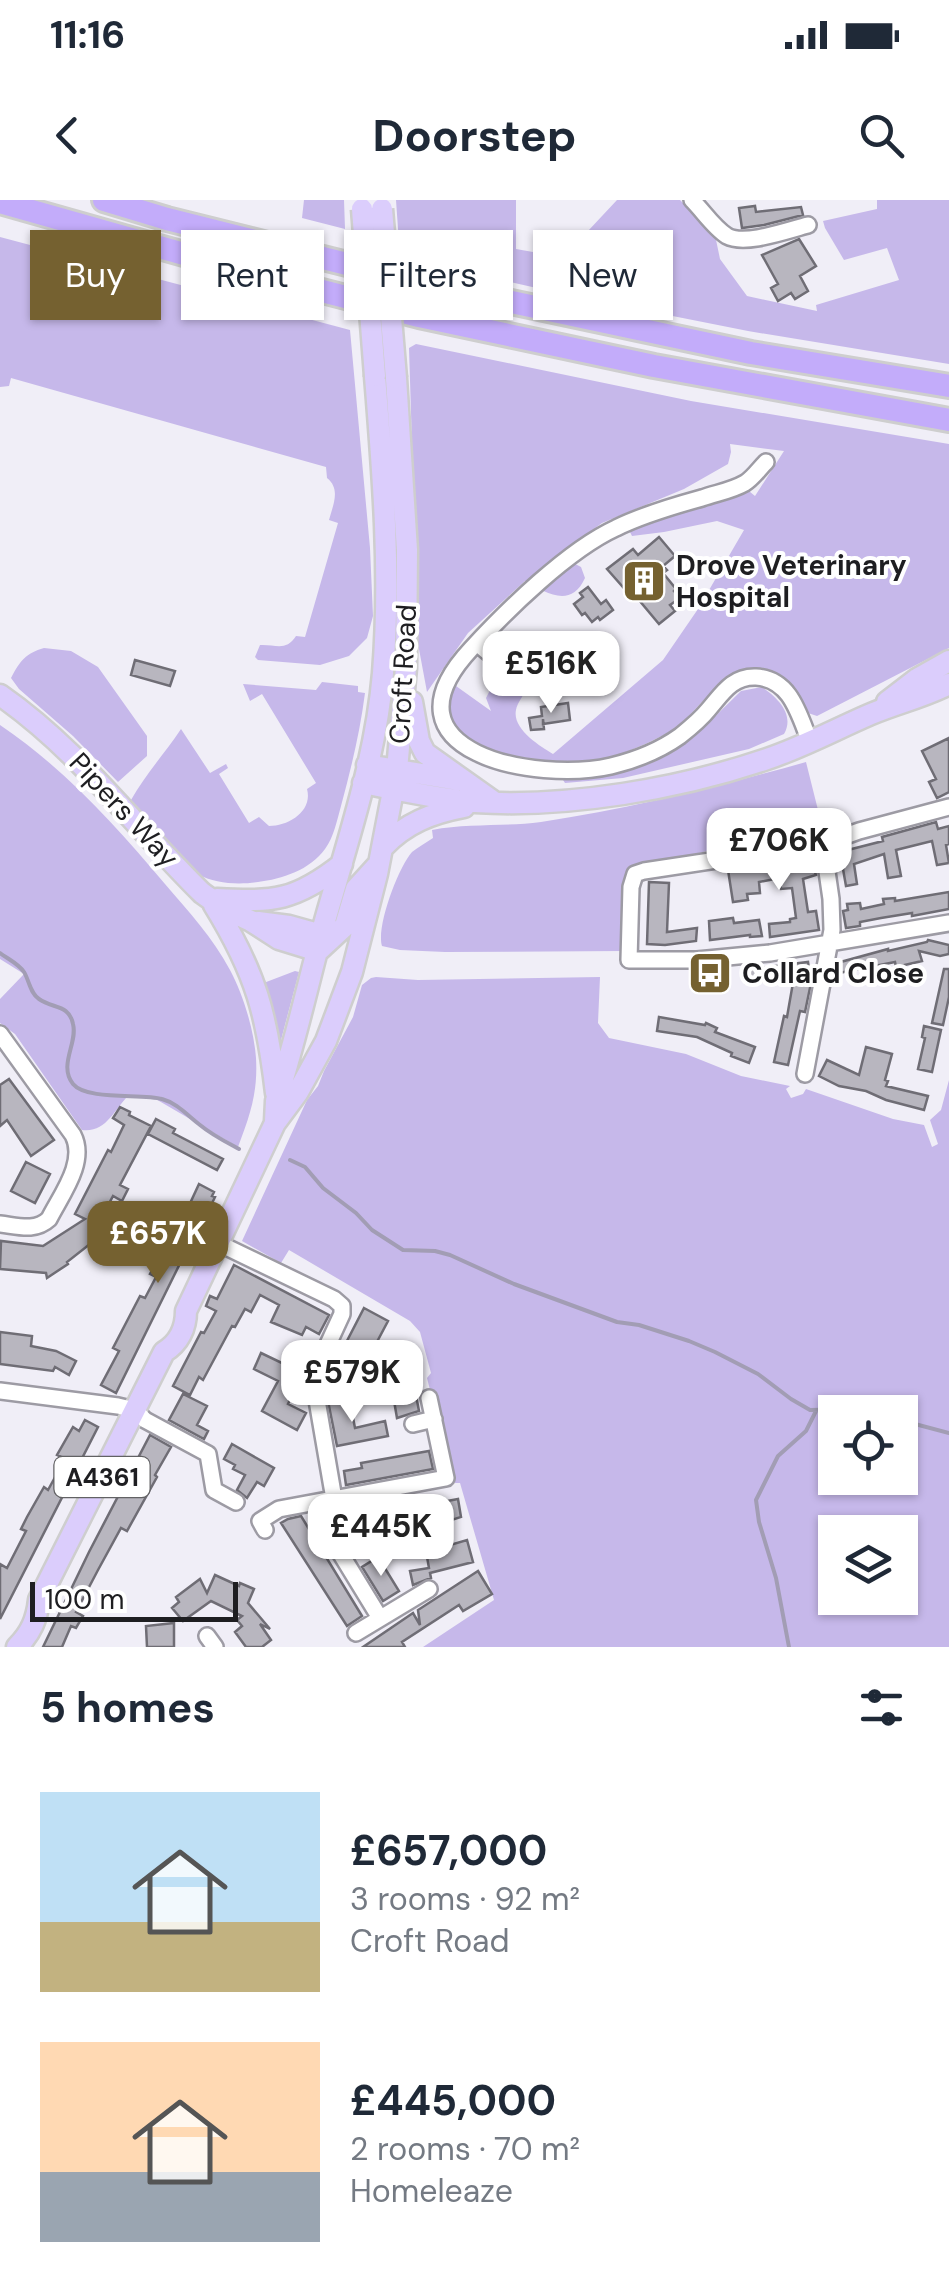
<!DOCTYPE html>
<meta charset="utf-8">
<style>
body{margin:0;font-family:"DM Sans",sans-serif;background:#f6f6f7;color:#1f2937;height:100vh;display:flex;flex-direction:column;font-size:38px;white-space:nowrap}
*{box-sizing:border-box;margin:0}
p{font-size:32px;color:#747a83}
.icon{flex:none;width:55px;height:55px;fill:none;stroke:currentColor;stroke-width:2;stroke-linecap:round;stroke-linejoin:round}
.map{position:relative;height:1447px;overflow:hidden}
.side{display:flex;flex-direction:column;background:#fff;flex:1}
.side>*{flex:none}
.guide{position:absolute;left:30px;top:30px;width:890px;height:90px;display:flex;gap:20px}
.controls{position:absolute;left:818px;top:1195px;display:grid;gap:20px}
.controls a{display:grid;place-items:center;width:100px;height:100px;border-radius:0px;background:#fff;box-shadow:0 2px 8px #0004;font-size:50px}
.scale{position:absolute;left:30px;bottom:25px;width:208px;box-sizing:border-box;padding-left:10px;border:5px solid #1e1e21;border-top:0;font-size:28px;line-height:35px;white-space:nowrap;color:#1e1e21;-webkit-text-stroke:8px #fff;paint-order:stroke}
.price{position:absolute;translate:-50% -85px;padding:0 22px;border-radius:20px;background:#fff;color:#222;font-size:32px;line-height:65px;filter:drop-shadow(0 2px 5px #0008)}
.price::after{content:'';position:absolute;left:50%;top:60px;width:30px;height:22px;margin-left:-15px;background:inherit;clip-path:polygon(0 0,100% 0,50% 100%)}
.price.on{background:#756130;color:#fff}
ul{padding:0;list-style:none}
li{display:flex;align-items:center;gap:30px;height:250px;padding:0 40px}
li span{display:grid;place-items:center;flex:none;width:280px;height:200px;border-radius:0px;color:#555}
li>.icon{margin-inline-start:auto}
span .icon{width:120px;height:120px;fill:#fffc;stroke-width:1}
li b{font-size:42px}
h2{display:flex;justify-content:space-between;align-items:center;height:120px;padding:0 40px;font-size:42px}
.tag{padding:0 35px;border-radius:0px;background:#fff;box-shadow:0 2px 8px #0004;font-size:35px;line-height:90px}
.tag.on{background:#756130;color:#fff}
.status{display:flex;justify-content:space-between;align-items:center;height:70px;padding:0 50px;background:#fff;direction:ltr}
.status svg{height:28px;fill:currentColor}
header{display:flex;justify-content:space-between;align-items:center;height:130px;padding:0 40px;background:#fff;font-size:45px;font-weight:700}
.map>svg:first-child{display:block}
</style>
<div class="status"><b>11:16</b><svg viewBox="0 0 49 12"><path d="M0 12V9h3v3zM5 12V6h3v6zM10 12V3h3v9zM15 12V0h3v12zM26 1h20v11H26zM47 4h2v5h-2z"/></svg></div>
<header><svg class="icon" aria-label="back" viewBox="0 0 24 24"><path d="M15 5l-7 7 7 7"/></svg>Doorstep<svg class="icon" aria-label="search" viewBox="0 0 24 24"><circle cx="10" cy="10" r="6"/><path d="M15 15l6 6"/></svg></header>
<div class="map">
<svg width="949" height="1447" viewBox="0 0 949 1447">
<rect width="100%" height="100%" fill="#f0eef7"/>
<!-- green -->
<path fill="#c6b8ea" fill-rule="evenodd" d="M304,0h40l1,29 -43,-11z
M396,0h120v49l34,6 23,-8 44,-47h63l35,35 5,24 27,37 70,15 -1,-6 83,-25 -12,-32 -43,12 -19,-32 -2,-7 54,-12v-9h72v164l-201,-33 -176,-35 -172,-39z
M0,37l350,93 20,218 3,68 -6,22 -18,18 -29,9 -62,-5 -3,-3 5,-12c15,-1 26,7 36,-9l9,1 33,-114 -9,-3c4,-15 12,-31 -2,-42l-1,-11 -315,-89 -2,8 -9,1z
M416,144l275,57 258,43v204l-132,68 -9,-3c-15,-30 -25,-48 -62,-43 -28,3 -52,50 -82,65 -22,11 -47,22 -71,26 -25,4 -110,-2 -127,-19 -18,-17 -19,-32 -16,-55l6,-1 35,25 -5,-13c10,-20 16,-21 38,-17l4,6c-3,6 -11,16 -12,23 -4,19 24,36 37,44l110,-94 35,-51 46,-79 -27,-9 -53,11 -32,4 -3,-6 115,-43 11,9 29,-45 -54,-7 1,8 -3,12 -44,25 -82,34 -44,32 23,12 4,11c-14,31 -39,15 -60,3l-57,52 -41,59 -11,-59 -1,-91 -6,-194z
M44,448l27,3 27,16 49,69v20l-29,26 -45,-46 -54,-47 -8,-11c9,-17 15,-25 33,-30z
M322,482l36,4v6l7,1c-5,39 -14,76 -24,113 -4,14 -7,31 -16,43 -15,21 -43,30 -67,33 -19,3 -43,2 -60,-8 -27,-16 -47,-50 -67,-74 14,-25 34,-47 50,-71l29,44 16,-9 2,4 -9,6 30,49 10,-6 10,9c20,0 44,-15 38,-37l9,-6 -54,-89 -12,7 -7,-17 73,6z
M762,487c16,11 33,28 22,47l-35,15 -126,29 -58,5 -2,-3 56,-9 29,-9 29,-13 17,-12 47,-46z
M0,525c64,43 116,101 165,159 24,28 48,54 65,86 13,24 24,60 26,88 2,35 -6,57 -18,89l-84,-49 -26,-2c-14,14 -22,37 -46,34l-67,-96 -15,-11v-24l24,-25 -24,-15z
M806,562l14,56 -4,2 2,12 -18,5 -3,-3 -67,11 -31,8v4l-60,9 -16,85 -178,1 -45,-2 -18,-4c-6,-19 16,-78 30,-94 6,-5 14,-9 21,-14l-1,-8c36,-7 73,-3 109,-8 92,-14 176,-35 265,-60z
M295,771l4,1 -18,68 -4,1 -16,-57z
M376,777l42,3 182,-3 -2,46 11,15 77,16 55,22 49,10 -4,3 5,9 12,-4 3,-5 87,30 31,6 8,22 6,-3 -8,-24 11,-10 8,-30v567h-526l71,-47 -34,-117h-5l-21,-88 -3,-1 -4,-16 4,-5 -11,-41 -10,-11 -121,-71 -8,13 -39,-22 65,-141 11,-14 6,-15 29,-54 9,-32 9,-7zM835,1212h65v66h-65zM835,1332h65v66h-65z"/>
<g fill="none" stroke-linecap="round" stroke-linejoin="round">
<!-- stream -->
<path stroke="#a29db4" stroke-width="4" d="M0,753c8,6 19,11 24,19 5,8 6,21 15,27 14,10 30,5 34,25 5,19 -15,41 0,60 14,17 70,9 89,15 15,4 26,17 38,26 12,10 26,17 39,24
M290,960l15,7 18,21 33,25 16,17 31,20 32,1 15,4 64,29 103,38 22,3 50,16 26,11 43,22 33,25 19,11 44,-1 21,3
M900,1220l49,13
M789,1447l-13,-69 -17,-56 -3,-22 22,-44 28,-25 10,-20"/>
</g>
<!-- building -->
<path fill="#b8b6bf" stroke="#6f6d75" stroke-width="2.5" d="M755,6l1,6 45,-5 2,8 -39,10 -22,3 -3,-20z
M799,39l17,27 -16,10 8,15 -13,8 -4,-6 -13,8 -7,-13 7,-4 -16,-29z
M659,337l16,19 -12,10 4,4 -4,3 13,16 -2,2 6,7 -10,7 5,6 -16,13 -26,-31 -3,2 -23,-26 26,-20 5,6z
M588,387l13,17 5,-4 7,10 -13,10 -2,-3 -6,5 -7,-9 -3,2 -8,-11 9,-7 -3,-4z
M567,440l23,27 -12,10 -4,-4 -3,2 -6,-9 2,-2 -12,-14z
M135,460l40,11 -5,15 -39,-11z
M568,503l2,17 -27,4v-5l1,10 -13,1 -2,-12 13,-2 -1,-9z
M949,538v54l-12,6 -8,-16 7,-3 -14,-28z
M936,622l2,7 11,-3v18l-3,1 3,18 -12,2 -5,-24 -36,9 5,26 -13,2 -4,-24 -30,10 3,20 -11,2 -6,-34 43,-11 -1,-4z
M810,657l6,18 -13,4 5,33 8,-1 3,19 -49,7 -1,-13 21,-2v-3l6,-1 -4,-30 -11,1 -1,-11 -21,4 1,11 -13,1 1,6 -15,2 -5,-32 15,-2v3l34,-6 1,3z
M649,682l20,1 -2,49 30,-4 -1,13 -31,4 -18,-1z
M949,692v17l-37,7v-3l-31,5 -21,4v4l-14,2 -3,-17 5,-1 -1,-6 13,-1 1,6 23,-5 -1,-5 12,-1v3z
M733,718l1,5 25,-3 3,16 -12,1v-2l-40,5 -1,-19z
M928,740l21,5v9l-9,2 -21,-5 3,10 -26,6 -1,-5 -56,11 -2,-10 51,-14v2l39,-9z
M808,762l3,21 -6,29 -5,-1 -12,54 -14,-3 10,-46 3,1 7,-40 -12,-3 -2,5 -34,4 -2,-13z
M944,769h5v28l-6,28 -11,-2z
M659,817l46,8 1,-2 11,5 -2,4 40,15 -6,16 -18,-7 1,-3 -35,-16 -40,-6z
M924,826l17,4 -9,42 -14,-3 7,-31 -3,-1z
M866,847l26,7 -7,26 3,1 -2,5 42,10 -4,14 -38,-10 -20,-9 -27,-5 -20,-10 8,-16 32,15z
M9,879l45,61 -23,16 -24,-36 -7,6v-41z
M120,907l10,5 -1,3 22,11 -31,59 8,4 -6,12 -9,-5 -21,40 3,4 -28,22 1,2 -21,14 -1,-5 -46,-4 1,-28 42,5 42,-27 -10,-5 33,-64 3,2 13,-27 -11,-7z
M156,919l19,10 -2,4 50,26 -6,11 -69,-36z
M26,962l24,12 -15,29 -24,-12z
M199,984l15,8 -2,4 3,1 -13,27 -2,-1 -84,170 -15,-8 18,-34 -6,-3 27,-52 5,2 11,-21 -6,-3 13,-24 -2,-1 4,-8 -2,-2 9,-18 8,4z
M234,1065l95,50 -10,19 -13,-7 -4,8 -31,-13 8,-17 -19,-10 -9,17 -6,-3 -10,18 -3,-1 -29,54 -4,-3 -9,18 -17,-9 28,-54 3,1 12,-22 -10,-5 4,-10 7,3z
M364,1108l24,13 -10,19 2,2 -6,12 -6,-3 -19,37 -13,-8 4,-8 -7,-4z
M0,1132l32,4 -1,10 25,5 20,10 -7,14 -14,-8 -2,4 -53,-7z
M404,1152l6,34 4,-1 5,26 -22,7 -5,-29 -20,4 -2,-14 37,-8 -16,-8 -2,-8z
M261,1153l42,20 -15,31 18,9 -9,17 -35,-19 16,-30 -24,-12z
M183,1194l24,12 -10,19 11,6 -4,8 -35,-19z
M349,1197l6,31 30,-7 3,15 -51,10 -9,-45z
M85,1220l13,7 -98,192v-55l7,4 19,-37 -5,-2 6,-12 17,-30 4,3 11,-20 5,-12 -7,-3 16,-28 6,4z
M150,1235l21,12 -16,28 2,2 -30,54 -6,-3 -23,42 -22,42 7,4 -7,12 -5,-2 -9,21h-19l46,-95z
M232,1244l42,24 -10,18 -7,-4 -10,16 -10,-8 8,-15 -12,-6 2,-4 -11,-6z
M429,1251l4,18 -87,16 -2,-14 18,-3 -1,-5z
M458,1299l3,18 -25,8 4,23 27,-8 6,22 -43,11 1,5 -18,7 -3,-14 19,-3 -7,-39 4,-3 -44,8 -4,-20z
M301,1316l61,100 -15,10 -66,-103 7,-4z
M378,1357l21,34 -16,10 -21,-34z
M478,1371l14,23 -29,17 -4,-6 -57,37 3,5h-42l50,-34 7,12 -2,-15z
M215,1375l24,11 1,-3 14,6 -6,14 22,26 -10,-5 11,16 -9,7h-16l-11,-15 7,-6 -5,-6 5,-4 -31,-15 -28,20 -11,-13 7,-6 -3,-5 24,-18 7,14z
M174,1423v24h-27l-1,-21z"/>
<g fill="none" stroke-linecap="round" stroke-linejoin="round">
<!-- minor casing -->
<g stroke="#9d9ba4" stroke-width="20">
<path id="minor" d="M692,0c11,11 22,28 35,36 18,10 61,-6 81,-11
M766,262c-7,7 -13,16 -21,21 -14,8 -29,10 -43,15 -29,8 -60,17 -86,30 -48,22 -109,82 -145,121 -97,104 66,134 140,117 25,-6 48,-15 69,-30 10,-8 20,-16 28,-26 14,-16 24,-34 48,-33 35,2 43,38 54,65
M477,443c24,21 36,30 70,23
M823,644l-179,27 -9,3 -4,13 -2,73h68l73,-7 179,-30
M0,834l73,101c14,27 -12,60 -24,84 -14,13 -31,7 -49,5
M805,874l27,-144 -1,-31 -8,-55 36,-13 90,-24
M220,1044l114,55 8,7v8l-29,63 21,122
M0,1191l118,15 17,4 10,10 63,34 6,36 22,12
M413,1224l21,-5
M324,1301l4,32 52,85
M265,1330l-5,-9 19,-12 167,-31 -17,-80
M356,1433l73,-44
M207,1436l8,11"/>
</g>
<!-- major casing -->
<g stroke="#cecece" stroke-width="25">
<path id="major" d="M0,495c79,55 134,131 202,198l21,15 28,13 28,18 39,12
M412,502l7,39 6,12 69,49
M887,502l30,-23 32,-18
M367,565l91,15
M363,583c37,7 74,16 112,19 93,6 204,-13 292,-43 36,-12 69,-30 104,-45 26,-11 53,-17 78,-30
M383,647c23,-24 49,-34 81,-40
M217,699c57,3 78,2 125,-35
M214,705c42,68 53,110 62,188
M258,722l31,4 43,12
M318,751l27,-25 11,-37 20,-22
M275,921l1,-20c20,-60 33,-123 50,-184 23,-80 50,-161 57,-244 8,-99 0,-198 -8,-297
M17,1447c14,-14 20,-28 22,-47l125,-248c15,-9 22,-24 22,-41l89,-188 23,-31 28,-51 26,-69 25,-98 20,-104 9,-102 1,-118 -11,-172"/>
</g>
<!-- highway casing -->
<g stroke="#cecece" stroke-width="28">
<path id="highway" d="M104,0l63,19 264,66 320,68 198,33
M0,2l237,67 182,47 235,50 295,54"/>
</g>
<!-- minor -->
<use href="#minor" stroke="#fff" stroke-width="15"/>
<!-- major -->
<use href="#major" stroke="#dbcdfc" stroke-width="20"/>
<!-- highway -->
<use href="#highway" stroke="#c3acfa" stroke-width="22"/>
<!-- major-bridge casing -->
<g stroke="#cecece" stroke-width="25" stroke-linecap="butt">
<path id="major-bridge" d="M362,9l13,167
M382,9l14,169"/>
</g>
<!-- major-bridge -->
<use href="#major-bridge" stroke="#dbcdfc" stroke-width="20"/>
</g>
<!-- icons -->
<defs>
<g id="building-square" transform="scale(2.25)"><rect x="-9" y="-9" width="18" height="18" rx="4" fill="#756130" stroke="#fff"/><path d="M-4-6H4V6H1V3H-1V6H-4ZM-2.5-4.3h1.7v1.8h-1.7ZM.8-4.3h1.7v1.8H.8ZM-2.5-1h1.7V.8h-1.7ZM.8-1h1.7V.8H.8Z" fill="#fff"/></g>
<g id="bus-square" transform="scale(2.25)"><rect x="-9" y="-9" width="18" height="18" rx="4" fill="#756130" stroke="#fff"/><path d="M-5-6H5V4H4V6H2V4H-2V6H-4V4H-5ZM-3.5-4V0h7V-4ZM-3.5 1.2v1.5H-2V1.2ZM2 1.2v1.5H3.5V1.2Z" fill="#fff"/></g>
</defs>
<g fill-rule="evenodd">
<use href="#building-square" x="644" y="381"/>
<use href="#bus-square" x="710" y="773"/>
</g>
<g text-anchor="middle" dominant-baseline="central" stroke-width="8" stroke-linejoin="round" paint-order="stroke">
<!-- shield labels -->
<rect fill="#fff" stroke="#626264" stroke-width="2.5" x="54.5" y="1257" width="95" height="40" rx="8"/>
<g font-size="25" font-weight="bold" fill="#1e1e21">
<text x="102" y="1277">A4361</text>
</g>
<!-- poi labels -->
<g font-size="28" font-weight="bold" fill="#1e1e21" stroke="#fff" text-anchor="start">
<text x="676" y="365">Drove Veterinary<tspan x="676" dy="32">Hospital</tspan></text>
<text x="742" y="773">Collard Close</text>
</g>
<!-- street labels -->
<g font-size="28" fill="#1e1e21" stroke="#fff">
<text transform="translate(403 474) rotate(-87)">Croft Road</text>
<text transform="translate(124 610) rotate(47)">Pipers Way</text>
</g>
</g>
</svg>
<div class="controls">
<a><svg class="icon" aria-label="locate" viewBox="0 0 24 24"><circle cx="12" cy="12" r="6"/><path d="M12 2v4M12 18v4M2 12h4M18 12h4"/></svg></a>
<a><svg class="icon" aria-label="layers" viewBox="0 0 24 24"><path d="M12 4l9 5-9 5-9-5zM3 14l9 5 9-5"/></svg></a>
</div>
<div class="scale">100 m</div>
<b class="price" style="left:551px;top:516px">£516K</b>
<b class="price" style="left:779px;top:693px">£706K</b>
<b class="price on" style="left:158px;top:1086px">£657K</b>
<b class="price" style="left:352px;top:1225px">£579K</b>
<b class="price" style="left:381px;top:1379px">£445K</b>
<div class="guide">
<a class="tag on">Buy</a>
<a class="tag">Rent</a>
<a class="tag">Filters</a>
<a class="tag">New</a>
</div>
</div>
<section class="side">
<h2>5 homes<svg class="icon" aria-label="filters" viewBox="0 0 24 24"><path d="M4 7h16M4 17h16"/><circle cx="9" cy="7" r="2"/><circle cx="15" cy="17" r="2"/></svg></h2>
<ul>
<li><span style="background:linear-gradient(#bfe0f5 65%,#c2b280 0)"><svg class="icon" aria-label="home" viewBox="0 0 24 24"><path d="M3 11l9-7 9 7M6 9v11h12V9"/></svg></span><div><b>£657,000</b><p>3 rooms · 92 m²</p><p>Croft Road</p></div></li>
<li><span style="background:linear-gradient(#ffd9b3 65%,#9aa5b1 0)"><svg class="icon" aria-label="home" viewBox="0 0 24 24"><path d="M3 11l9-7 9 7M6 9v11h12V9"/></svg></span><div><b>£445,000</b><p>2 rooms · 70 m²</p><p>Homeleaze</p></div></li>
</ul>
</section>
